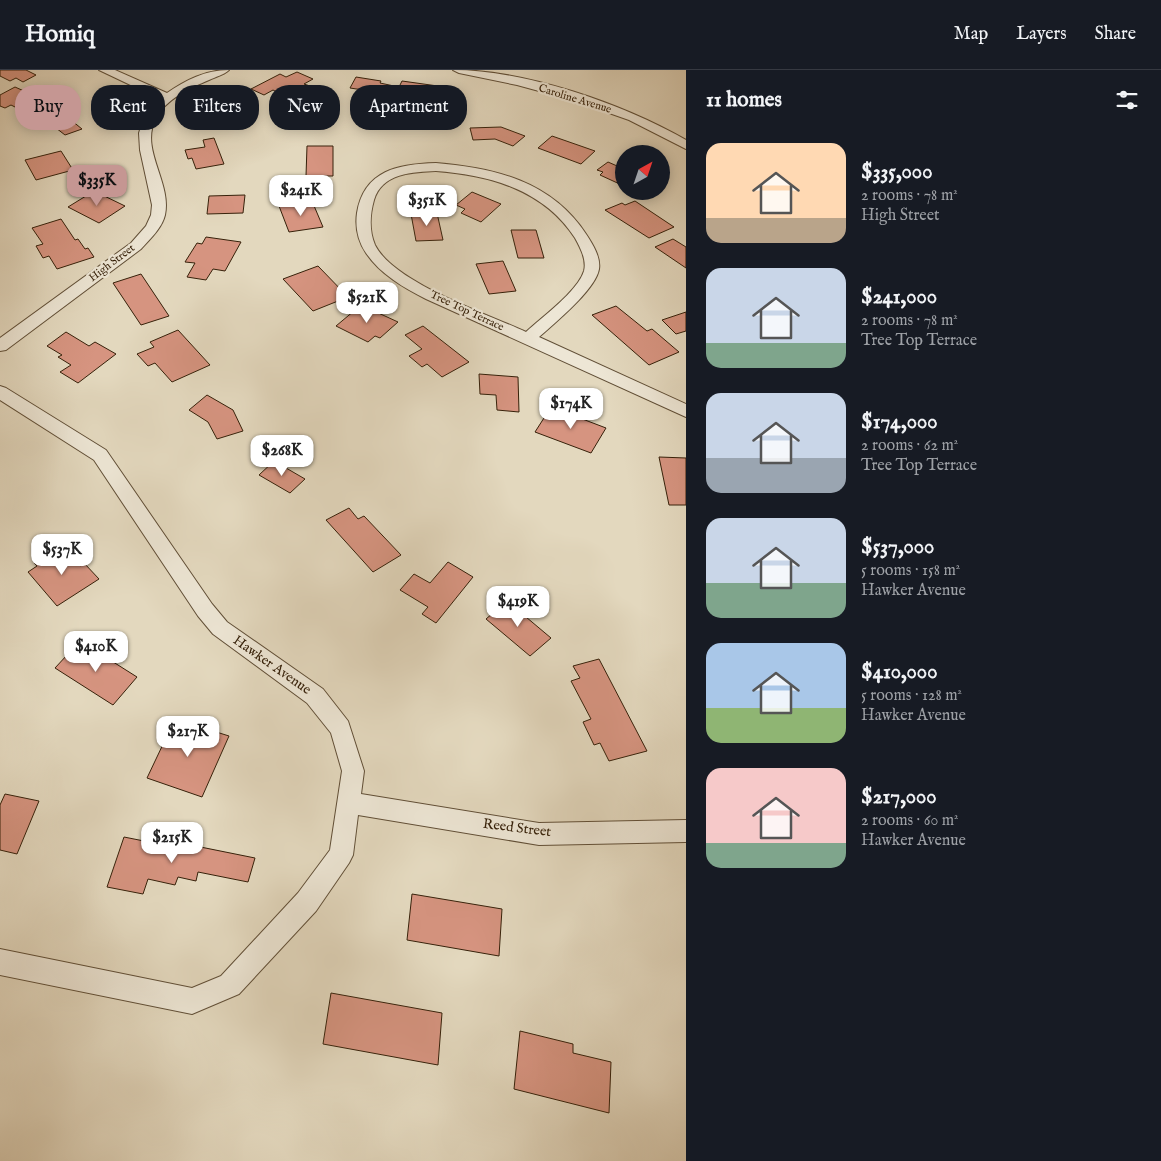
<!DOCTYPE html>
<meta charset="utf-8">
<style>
body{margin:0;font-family:"IM FELL English",serif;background:#242831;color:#f1f3f6;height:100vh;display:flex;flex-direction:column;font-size:19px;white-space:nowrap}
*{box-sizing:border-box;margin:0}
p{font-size:16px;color:#9ea1a6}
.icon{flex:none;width:28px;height:28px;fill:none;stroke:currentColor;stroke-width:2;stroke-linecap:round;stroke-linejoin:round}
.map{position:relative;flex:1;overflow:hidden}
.drawer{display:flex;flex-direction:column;background:#171b24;width:475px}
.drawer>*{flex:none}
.top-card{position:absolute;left:15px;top:15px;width:475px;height:45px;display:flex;gap:10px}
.needle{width:32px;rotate:40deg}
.buttons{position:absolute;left:615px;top:75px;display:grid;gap:10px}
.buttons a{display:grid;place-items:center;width:55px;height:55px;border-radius:50%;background:#171b24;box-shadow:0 2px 12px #0003;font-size:25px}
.price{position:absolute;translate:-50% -42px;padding:0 11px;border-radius:10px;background:#fff;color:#222;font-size:16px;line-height:32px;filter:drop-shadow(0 1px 2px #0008)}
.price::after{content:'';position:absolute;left:50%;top:30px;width:15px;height:11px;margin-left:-8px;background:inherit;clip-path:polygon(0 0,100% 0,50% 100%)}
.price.active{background:#c59692;color:#111}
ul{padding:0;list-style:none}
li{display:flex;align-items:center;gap:15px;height:125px;padding:0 20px}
li span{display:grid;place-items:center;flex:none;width:140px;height:100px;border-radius:15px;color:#555}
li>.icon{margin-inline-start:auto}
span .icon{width:60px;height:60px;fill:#fffc;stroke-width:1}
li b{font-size:21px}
h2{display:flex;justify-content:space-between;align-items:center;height:60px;padding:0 20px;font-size:21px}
.chip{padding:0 18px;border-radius:20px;background:#171b24;box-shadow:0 2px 12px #0003;font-size:18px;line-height:45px}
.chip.active{background:#c59692;color:#111}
header{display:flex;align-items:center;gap:30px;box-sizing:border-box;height:70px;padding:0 25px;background:#171b24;border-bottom:1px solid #363941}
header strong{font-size:24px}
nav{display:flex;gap:28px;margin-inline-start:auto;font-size:18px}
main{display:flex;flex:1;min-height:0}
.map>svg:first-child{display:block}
</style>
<header>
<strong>Homiq</strong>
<nav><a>Map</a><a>Layers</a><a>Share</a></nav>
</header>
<main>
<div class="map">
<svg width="686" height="1091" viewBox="0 0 686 1091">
<rect width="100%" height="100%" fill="#e3d8be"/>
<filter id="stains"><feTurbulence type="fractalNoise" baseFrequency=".004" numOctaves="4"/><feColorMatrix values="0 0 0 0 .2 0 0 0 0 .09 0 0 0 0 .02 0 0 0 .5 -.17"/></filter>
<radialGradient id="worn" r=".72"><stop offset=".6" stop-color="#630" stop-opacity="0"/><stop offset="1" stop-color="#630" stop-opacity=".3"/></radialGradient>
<!-- building -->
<path fill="#d69480" stroke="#36210a" d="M0,0h26l10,5 -13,7 -7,-4 -6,3 -10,-5z
M297,2l16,7 -9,5 6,2 -22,12 -15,-8 -9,5 -13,-6 29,-15 6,3z
M356,7l25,4 -1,2 14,3 -4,6 -12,-2 -2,2 -26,-4z
M402,11l50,7 -4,8 -12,-2 -1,3 -38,-6z
M15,17l9,4 -5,3 25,12 -19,9 -9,-4 3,-2 -8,-4 -6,3 -5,-2v-11z
M241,24l9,8 -16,5 2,2 -17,5 -13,-13z
M61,36l11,7 -6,3 16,13 -17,6 -27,-21z
M501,57l24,9 -12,10 -18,-7 -22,1 -3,-12z
M552,66l43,15 -14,13 -43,-16z
M214,68l10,26 -28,5 -4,-11 -4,1 -3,-9 20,-3 -2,-7z
M307,76h26v30h-27z
M61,81l12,19 -37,10 -11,-20z
M608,92l16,7v17l-24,-11 3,-3 -6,-2z
M94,121l31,15 -26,17 -31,-16z
M472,122l29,12 -20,18 -20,-9 4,-4 -9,-4z
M245,125l-2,18 -36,1 2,-18z
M312,131l11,26 -34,5 -10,-26z
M635,131l39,26 -25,11 -44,-28 17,-7 3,2z
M437,143l6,27 -27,1 -5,-27z
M61,149l14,21 3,-1 7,10 3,-1 6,9 -37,12 -8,-13 -6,2 -7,-12 7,-2 -11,-16z
M511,160h25l8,28h-26z
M206,167l35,5 -16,29 -12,-2 -7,11 -19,-3 8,-14 -10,-1 12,-19 5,1z
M673,169l13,8v21l-31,-21z
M503,191l13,30 -27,3 -13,-30z
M318,196l30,31 -35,14 -30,-32z
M141,204l28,42 -28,9 -28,-42z
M361,235l37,17 -18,16 -5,-2 -7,6 -32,-16z
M616,236l31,25 5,-2 27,23 -30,13 -57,-50z
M686,242v19l-10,3 -14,-14z
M423,256l46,36 -27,15 -15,-13 -5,3 -13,-11 13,-7 -17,-14z
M178,260l32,35 -38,17 -17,-19 -7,3 -11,-12 17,-7 -4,-5z
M66,262l23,14 6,-4 21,12 -38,29 -18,-11 11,-7 -13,-8 4,-2 -15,-9z
M479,304l39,3 1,35 -22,-2 -1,-15 -16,-1z
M207,325l26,15 10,21 -26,8 -9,-17 -19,-12z
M551,337l55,21 -15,25 -56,-21z
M659,387l27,1v47h-17z
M274,391l31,18 -15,14 -31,-18z
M349,438l9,11 6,-3 37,39 -28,17 -47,-52z
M62,476l18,20 4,-3 15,16 -42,27 -29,-34 9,-6 -3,-3z
M448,492l25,15 -37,46 -14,-9 6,-7 -28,-17 14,-16 16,9z
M507,531l44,37 -21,18 -44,-37z
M80,571l57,36 -24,28 -58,-37z
M599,589l48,92 -38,10 -9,-18 -6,2 -11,-23 8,-3 -20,-38 9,-3 -7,-12z
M175,649l54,17 -27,61 -55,-19z
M5,724l34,7 -22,53 -17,-4v-45z
M124,767l25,5 2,-5 104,21 -7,24 -50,-10 -2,9 -18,-4 -3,8 -27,-6 -5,15 -36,-7z
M412,824l90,15 -3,47 -92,-16z
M331,923l111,20 -4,52 -115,-21z
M520,961l53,13v9l38,9 -2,51 -95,-24z"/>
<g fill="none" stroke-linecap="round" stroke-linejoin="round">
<!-- street casing -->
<g stroke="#614f37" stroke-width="2">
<path id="street" d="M99,0h16l52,23c19,-13 38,-23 62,-23 -5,5 -14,7 -20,10 -19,8 -43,19 -53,38 -17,31 16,64 9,97 -3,13 -15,24 -24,34l-135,101 -6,1v-13l131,-95 15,-17 5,-11 1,-10 -12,-55 -1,-17 5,-16 16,-18z
M453,0c73,0 170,34 233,70v9l-57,-29 -57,-20 -55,-15 -58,-12z
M436,93c59,5 115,18 150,71 6,9 15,23 13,35 -3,20 -44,54 -60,68l147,67v13l-260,-118c-22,-11 -46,-25 -60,-46 -8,-12 -11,-26 -9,-40 7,-43 42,-49 79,-50zM436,101c54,4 108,19 139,67 5,9 12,22 9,33 -6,20 -42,46 -58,61 -38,-18 -132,-49 -151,-87 -6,-14 -5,-31 -1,-45 8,-27 39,-28 62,-29z
M0,316l6,2 100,62 106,154 15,18 96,67 25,32 16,50 -3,23 178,29 147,-3v22l-147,3 -181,-30 -5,40 -4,8 -33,48 -77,83 -47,20 -192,-39v-26l192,39 29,-12 77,-83 32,-43 12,-79 -11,-38 -24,-30 -94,-69 -15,-18 -104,-156 -94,-60z"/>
</g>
<!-- street -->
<use href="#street" fill="#ede6d5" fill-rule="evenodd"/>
</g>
<g text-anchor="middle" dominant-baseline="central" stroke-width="4.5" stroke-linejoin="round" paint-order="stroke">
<!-- far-street labels -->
<g font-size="11" fill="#36210a" stroke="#ede6d5">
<text transform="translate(575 29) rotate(17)">Caroline Avenue</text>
<text transform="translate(112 193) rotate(-37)">High Street</text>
<text transform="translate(467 241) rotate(25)">Tree Top Terrace</text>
</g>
<!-- street labels -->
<g font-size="14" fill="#36210a" stroke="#ede6d5">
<text transform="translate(272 595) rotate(35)">Hawker Avenue</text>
<text transform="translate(517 758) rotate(7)">Reed Street</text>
</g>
</g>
<rect width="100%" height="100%" filter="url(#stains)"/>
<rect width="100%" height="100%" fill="url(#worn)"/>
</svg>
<div class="buttons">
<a><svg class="needle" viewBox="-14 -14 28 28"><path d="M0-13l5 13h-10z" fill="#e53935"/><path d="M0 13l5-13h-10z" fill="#9ea1a6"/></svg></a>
</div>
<b class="price active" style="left:97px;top:137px">$335K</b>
<b class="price" style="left:301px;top:147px">$241K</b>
<b class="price" style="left:427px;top:157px">$351K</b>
<b class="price" style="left:367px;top:254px">$521K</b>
<b class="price" style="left:571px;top:360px">$174K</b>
<b class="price" style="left:282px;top:407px">$268K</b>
<b class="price" style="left:62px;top:506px">$537K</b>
<b class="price" style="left:518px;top:558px">$419K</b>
<b class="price" style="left:96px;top:603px">$410K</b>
<b class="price" style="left:188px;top:688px">$217K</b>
<b class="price" style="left:172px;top:794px">$215K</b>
<div class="top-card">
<a class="chip active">Buy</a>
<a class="chip">Rent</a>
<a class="chip">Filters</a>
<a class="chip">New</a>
<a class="chip">Apartment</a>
</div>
</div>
<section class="drawer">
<h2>11 homes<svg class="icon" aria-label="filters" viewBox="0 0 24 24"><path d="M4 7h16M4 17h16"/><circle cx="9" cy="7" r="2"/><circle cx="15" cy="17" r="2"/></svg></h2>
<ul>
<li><span style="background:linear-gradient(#ffd9b3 75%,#b9a48a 0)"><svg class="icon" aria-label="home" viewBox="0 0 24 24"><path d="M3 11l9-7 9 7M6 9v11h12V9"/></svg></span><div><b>$335,000</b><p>2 rooms · 78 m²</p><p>High Street</p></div></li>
<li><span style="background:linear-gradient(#c9d6e8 75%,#7fa58c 0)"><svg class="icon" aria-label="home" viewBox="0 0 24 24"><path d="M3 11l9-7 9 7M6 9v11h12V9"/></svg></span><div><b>$241,000</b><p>2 rooms · 78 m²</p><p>Tree Top Terrace</p></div></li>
<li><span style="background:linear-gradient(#c9d6e8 65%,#9aa5b1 0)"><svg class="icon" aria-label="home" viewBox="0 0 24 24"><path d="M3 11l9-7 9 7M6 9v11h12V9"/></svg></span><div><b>$174,000</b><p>2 rooms · 62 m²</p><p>Tree Top Terrace</p></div></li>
<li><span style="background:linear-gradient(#c9d6e8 65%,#7fa58c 0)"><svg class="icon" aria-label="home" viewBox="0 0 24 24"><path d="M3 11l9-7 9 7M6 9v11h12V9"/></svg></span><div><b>$537,000</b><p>5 rooms · 158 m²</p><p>Hawker Avenue</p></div></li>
<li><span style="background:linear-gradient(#a9c7e8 65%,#8fb573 0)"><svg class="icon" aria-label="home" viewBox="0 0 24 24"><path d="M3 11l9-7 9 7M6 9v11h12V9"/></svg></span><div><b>$410,000</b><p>5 rooms · 128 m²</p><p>Hawker Avenue</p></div></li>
<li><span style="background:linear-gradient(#f6c9c9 75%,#7fa58c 0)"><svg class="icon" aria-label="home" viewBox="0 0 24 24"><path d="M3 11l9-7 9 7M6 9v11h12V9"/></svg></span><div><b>$217,000</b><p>2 rooms · 60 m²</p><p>Hawker Avenue</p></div></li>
</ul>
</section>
</main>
